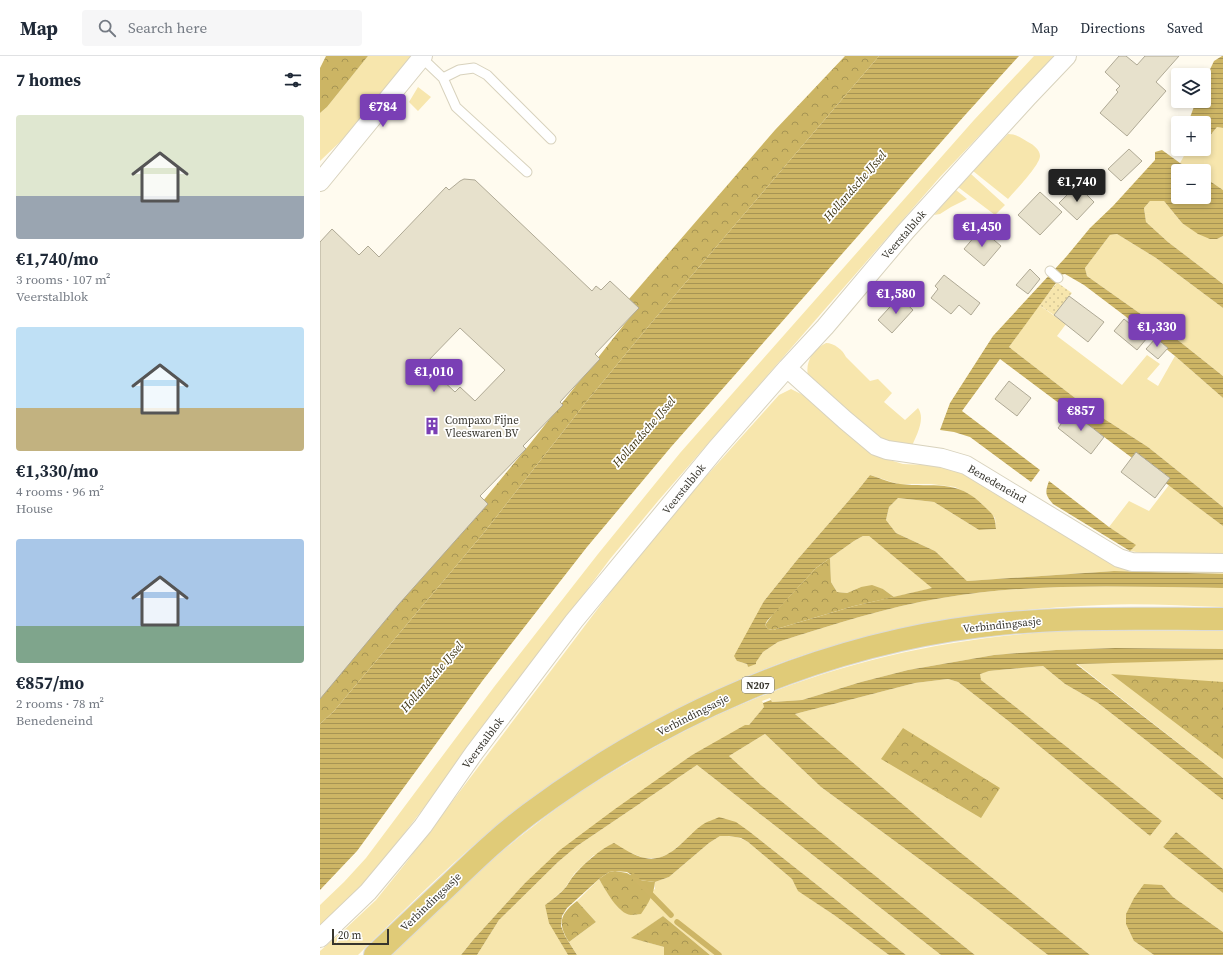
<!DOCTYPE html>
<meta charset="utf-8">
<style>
body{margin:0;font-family:"Source Serif 4",serif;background:#f6f6f7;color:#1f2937;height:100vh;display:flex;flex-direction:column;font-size:15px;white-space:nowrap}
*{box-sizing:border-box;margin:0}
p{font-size:13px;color:#747a83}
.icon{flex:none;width:22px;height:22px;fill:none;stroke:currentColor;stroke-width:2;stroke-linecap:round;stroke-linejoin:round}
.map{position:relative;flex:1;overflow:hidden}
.panel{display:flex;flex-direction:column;background:#fff;width:320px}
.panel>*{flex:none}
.buttons{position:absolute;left:851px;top:12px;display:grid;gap:8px}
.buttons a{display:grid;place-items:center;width:40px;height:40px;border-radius:4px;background:#fff;box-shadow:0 2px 6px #0003;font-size:20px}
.scale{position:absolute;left:12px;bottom:10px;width:57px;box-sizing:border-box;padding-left:4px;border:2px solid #37352d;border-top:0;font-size:11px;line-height:14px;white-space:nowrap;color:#37352d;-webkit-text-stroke:3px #fff;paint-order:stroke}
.price{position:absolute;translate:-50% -34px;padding:0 9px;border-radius:4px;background:#7a3fb5;color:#fff;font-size:13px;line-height:26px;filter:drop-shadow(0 1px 2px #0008)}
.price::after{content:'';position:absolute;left:50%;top:24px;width:12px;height:9px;margin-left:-6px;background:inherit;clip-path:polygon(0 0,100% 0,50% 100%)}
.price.current{background:#222;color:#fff}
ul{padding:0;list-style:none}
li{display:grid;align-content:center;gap:8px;height:212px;padding:0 16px}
li span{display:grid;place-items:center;height:124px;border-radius:4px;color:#555}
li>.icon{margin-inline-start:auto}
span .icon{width:72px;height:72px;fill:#fffc;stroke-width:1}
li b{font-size:17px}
h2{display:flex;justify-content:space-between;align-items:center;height:48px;padding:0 16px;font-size:17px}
header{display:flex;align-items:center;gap:24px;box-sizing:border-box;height:56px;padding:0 20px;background:#fff;border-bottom:1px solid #e0e1e3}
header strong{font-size:19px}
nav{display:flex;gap:22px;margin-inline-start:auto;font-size:14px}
.search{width:280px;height:36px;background:#f6f6f7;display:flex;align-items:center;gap:10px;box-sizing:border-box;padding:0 14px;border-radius:4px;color:#747a83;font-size:15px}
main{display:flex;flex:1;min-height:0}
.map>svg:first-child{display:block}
</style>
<header>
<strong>Map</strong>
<div class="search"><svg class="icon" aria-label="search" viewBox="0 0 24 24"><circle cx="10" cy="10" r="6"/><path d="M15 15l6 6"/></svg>Search here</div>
<nav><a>Map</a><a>Directions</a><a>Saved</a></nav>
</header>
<main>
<section class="panel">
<h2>7 homes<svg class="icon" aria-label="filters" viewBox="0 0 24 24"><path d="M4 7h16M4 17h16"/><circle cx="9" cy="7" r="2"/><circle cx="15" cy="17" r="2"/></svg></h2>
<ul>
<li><span style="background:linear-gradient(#dfe7d0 65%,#9aa5b1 0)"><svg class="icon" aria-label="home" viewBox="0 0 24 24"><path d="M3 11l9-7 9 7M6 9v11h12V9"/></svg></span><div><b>€1,740/mo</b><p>3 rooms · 107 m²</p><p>Veerstalblok</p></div></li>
<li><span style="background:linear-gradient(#bfe0f5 65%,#c2b280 0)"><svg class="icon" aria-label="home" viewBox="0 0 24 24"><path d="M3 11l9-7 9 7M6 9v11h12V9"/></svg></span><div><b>€1,330/mo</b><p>4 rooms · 96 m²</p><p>House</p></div></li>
<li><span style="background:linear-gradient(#a9c7e8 70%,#7fa58c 0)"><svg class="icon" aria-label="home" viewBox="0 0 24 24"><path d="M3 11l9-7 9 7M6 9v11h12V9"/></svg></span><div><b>€857/mo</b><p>2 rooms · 78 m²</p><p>Benedeneind</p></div></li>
</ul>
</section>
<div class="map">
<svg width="903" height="899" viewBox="0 0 903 899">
<defs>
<pattern id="forest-crowns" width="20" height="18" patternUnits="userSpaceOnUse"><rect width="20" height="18" fill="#ccb564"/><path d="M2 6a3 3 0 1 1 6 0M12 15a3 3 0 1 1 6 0" fill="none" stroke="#a69453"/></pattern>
<pattern id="garden-dots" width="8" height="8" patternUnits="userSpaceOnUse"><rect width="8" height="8" fill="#f7e6ad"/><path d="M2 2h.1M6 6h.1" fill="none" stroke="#d4c695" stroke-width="1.8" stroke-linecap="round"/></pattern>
<pattern id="water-rules" width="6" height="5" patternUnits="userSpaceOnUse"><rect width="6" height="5" fill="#cdb565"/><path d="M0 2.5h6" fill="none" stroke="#a79454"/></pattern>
</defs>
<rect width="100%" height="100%" fill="#fffbef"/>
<!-- grass -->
<path fill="#f7e6ad" d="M48,0h45l-52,66 -41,39v-48l7,-6z
M714,0h21l-115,121 -282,324 -48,58 -160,215 -71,92 -23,26 -36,35v-22l24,-23 22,-24 128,-171 104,-133 82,-101 294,-333z
M98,31l13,10 -13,14 -9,-9z
M897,71l6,1v62l-19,-13v-6h-9l-15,-8 5,-9h10l4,-5h5v-6z
M688,78c8,0 14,4 20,8 6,3 12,8 12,14 0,9 -26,36 -32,43l-35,-28z
M651,118l34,31 -10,10 -37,-28z
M636,134l11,9 -16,8 -11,7 -6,1z
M830,145h14l18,22 35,16 6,-3v48l-55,-42 -22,-20 -2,-14z
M797,178l39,24 67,50v68l-44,-35 -92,-65 -2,-8 25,-33z
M719,249l27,19 -9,12 65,49 25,-30 13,9 -13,15 11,7 17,-30 48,42v109l-75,-60 -56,-36 -83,-64z
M506,287c8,0 17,7 20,14l24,24 8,-2 14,14 -8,9 21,18 13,-12c8,11 -2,28 -7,40l-34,-10 -69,-62c-3,-14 5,-27 18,-33z
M471,333l12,6 68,56 12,7 20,6 44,2 28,10 143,86 105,7v5l-109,-3 -147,10 -32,-30 -39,-18 -10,-13 3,-13 9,-9 36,4 45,28 17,-1 -1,-11 -14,-15 -14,-10 -12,-6 -24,-3h-33l-28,-9 -12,15 -61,70 -33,41 -27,60 10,3 1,3 7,-5 8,-10 15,-10c54,-17 108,-35 164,-44 93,-16 187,-11 281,-10v19c-40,-1 -81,-4 -121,-2 -110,4 -221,21 -324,59 -44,17 -87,37 -128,59 -16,8 -31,19 -46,28 -31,19 -63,40 -92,63 -55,42 -104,93 -154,141h-38v-4l23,-20 33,-31 29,-36 256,-339 22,-23 96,-107z
M849,429l54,41v28l-68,1 -25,-4 5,-6 -26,-18 20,-26 20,10z
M543,480h6l64,52 -39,9 -11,-8 -22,-2 -14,6 -10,-1 -6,-10 -1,-24 24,-17z
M764,574l139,1v18l-108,-1 -59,2 -62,5 -86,15 -47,12 -59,18 -30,2 -2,-4 -8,3 3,5 -16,19 -57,30 -168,129 -51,56 -12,15h-71c37,-33 72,-69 110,-102 18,-15 37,-30 56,-44 22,-17 46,-31 70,-45 141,-86 294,-128 458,-134z
M903,604v118l-147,-115z
M723,610l22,18 33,19 125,97v69l-47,-37 -13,15 60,46v39l-50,-35 -11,-12 -28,56 20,14h-64l-129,-102 -166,-139 120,-31 33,-4 10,3 53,41 139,113 12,-15 -181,-141 -2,-7 10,-2z
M445,678l56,53 161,118 66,50h-73l-214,-170 -32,-29z
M377,709l244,190h-35l-156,-123 -63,7 -17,14 -11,5h-15l-13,-5 -37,2 -20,19 -9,14 -13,12 -7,5 14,34 9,16h-91l22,-35 59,-58 19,-16z
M400,780c10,0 18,0 28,6l44,37 7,12 35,24 55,40h-179l-47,-39 -31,22 32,9v8h-87l-8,-13 27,-20 -19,-21 22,-22 11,18 11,13 34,-21v-7l14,-5 40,-34z"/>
<!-- forest -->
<path fill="url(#forest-crowns)" d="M6,0h42l-41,51 -7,6v-45z
M525,0h34l-227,266 -65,79 -105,134 -148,176 -14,13v-37l126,-141 83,-101 105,-133 -5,-13 146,-169z
M510,502l1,24 6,10 10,1 14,-6 11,-2 11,4 11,8 -40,9 -81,24 -5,-1 -3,-4 8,-11 43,-46z
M791,618l112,8v77z
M583,672l97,60 -19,30 -100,-59z
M295,815l12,2 12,7 16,2c-1,12 -7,22 -14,32 -3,0 -7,1 -10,1 -13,-1 -26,-26 -32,-36l10,-7z
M257,845l19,21 -27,20c-12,-19 -9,-28 8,-41z
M343,860l47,39h-46v-8l-33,-9z"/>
<!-- garden -->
<path fill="url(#garden-dots)" d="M735,225l17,12 -18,22 -15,-10 17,-21z"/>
<!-- water -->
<path fill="url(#water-rules)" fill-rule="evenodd" d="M559,0h140l-53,58 -295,333 -84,100 -104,133 -126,171 -37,39v-166l14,-13 148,-176 105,-134 65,-79z
M902,0h1v72l-6,-1 -13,16v-20h-16l8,-22h8v-19l10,-21z
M842,94l18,13 15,8h-17v26h26v-20l19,13v46l-6,3h-7l-12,-5 -16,-11 -18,-22h-14l-6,7 2,14 22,20 55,42v24l-67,-50 -39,-24 -7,1 -25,33 2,8 92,65 44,35v22l-48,-42 -50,-40 -41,-31 -19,-11 -5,1 -5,5 1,3 -47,64 83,64 56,36 75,60v19l-223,-167 -38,52 78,59 -9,12 -61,-45 -16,-5 -14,-2 10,-27 43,-67 73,-79 24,-29 23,-22 42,-46v-8z
M550,419c10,3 20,8 30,9 33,4 57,-6 84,22 9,9 11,9 12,23l-17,1 -45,-28 -36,-4 -9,9 -3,13 10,13 39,18 32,30 147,-10 109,3v14c-94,-1 -188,-6 -281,10 -56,9 -110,27 -164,44l-15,10 -7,10v2l-8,3 -1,-3 -10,-3 -3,-5 30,-55 33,-41 61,-70zM543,480h6l63,52 -78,18 -81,24 -5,-1 -3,-4 2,-4 49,-53 38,-27z
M729,425l60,46 27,18 -6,6 -77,-47c-8,-9 -8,-12 -4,-23z
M795,592l108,1v11l-147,4 147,114v22l-125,-97 -33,-19 -22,-18 -54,5 -9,3 1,6 181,141 -12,15 -139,-113 -53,-41 -10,-3 -33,4 -120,31 166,139 129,102h-42l-66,-50 -161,-118 -56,-53 -36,22 32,29 214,170h-34l-244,-190 -120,81 -19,16 -59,58 -22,35h-16l12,-15 51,-56 36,-34 55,-41 77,-54 53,-30h4l15,-18 -1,-4 8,-3 1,2 30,-2 59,-18 47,-12 86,-15 62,-5z
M399,761l17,5 14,10 156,123h-17l-55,-40 -36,-24 -6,-12 -44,-37 -7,-4 -12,-2h-9l-11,7 -40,34 -14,5 -16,-2 -12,-8 -12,-1 -6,1 -10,7 -32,29 -5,8 -1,10 4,10 12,19h-9l-19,-32 -4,-18c7,-5 15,-11 21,-18 3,-4 5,-9 9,-13 11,-12 24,-24 39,-31 9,5 20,13 31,15 25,5 40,-21 57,-33 5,-4 12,-5 17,-8z
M856,776l47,37v24l-60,-46z
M824,828l18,1 11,12 50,35v23h-69l-20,-14 -8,-17v-10l8,-16z"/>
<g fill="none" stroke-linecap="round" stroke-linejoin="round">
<!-- stream -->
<path stroke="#cdb565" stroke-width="5.5" d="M313,820l38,39
M357,866l42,33"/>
</g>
<!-- building -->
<path fill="#e7e1cc" stroke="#afa995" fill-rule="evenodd" d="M799,0h7l11,9 8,-9h34l-23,26 10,9 -39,45 -27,-23 18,-21 -2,-2 4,-4 -15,-14z
M809,93l13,12 -21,20 -13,-12z
M144,123l11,1 117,111 4,-5 5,4 9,-9 29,27 -44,46 5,5 -40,43 3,3 -40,41 3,3 -46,47 8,8 -89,100 -79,95v-457l12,-13 27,26 9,-9 11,11 67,-70 3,3 11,-9zM140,272l45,42 -30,31 -15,-14 -5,5 -30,-28z
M757,129l17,17 -17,18 -18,-17z
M720,136l22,20 -22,23 -22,-20z
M661,173l20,17 -17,20 -20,-17z
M710,213l10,10 -12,15 -12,-9z
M624,219l36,28 -9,12 -12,-10 -8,9 -20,-16 7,-9 -3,-3z
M749,240l35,26 -16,20 -34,-27z
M579,241l14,13 -21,23 -14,-13z
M804,263l23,19 -10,12 -23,-19z
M836,282l12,10 -10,11 -12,-10z
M689,325l22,17 -14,18 -22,-17z
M751,355l33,26 -13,17 -33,-26z
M816,396l34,26 -15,20 -34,-26z"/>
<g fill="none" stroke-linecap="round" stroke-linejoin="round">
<!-- service casing -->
<g stroke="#d8d2bd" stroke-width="11">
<path id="service" d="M102,2l21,20 13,29 71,65
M123,22l16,-8 15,-2 13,7 64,64
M730,215l8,7"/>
</g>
<!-- minor casing -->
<g stroke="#d8d2bd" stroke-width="20">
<path id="minor" d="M0,126l103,-126
M467,312l58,52 31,26 11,4 55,8 24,7 153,93 13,4 91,1
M0,882l48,-46 55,-66 51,-73 100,-132 142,-172 71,-81 38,-41 81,-96 122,-134 39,-41"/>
</g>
<!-- primary casing -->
<g stroke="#dbdbd9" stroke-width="24">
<path id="primary" d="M55,899c25,-24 51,-48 76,-72 25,-24 50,-48 78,-69 132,-98 288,-168 452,-188 80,-10 161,-7 242,-7"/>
</g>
<!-- service -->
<use href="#service" stroke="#fff" stroke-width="9"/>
<!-- minor -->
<use href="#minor" stroke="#fff" stroke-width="18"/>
<!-- primary -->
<use href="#primary" stroke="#e0cb78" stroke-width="22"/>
</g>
<!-- icons -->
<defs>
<g id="building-bare" transform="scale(1.38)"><path d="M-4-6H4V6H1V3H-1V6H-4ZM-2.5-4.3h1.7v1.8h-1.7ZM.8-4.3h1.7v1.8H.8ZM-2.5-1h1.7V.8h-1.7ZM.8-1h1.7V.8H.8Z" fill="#7a3fb5" stroke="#fff" stroke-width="2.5" paint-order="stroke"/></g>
</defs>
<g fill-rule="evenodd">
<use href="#building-bare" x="112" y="370"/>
</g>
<g text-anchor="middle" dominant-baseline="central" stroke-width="3.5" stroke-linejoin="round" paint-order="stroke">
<!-- shield labels -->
<rect fill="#fff" stroke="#73726c" stroke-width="1" x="422" y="621" width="32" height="16" rx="3"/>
<g font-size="10" font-weight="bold" fill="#37352d">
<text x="438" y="629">N207</text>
</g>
<!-- street labels -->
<g font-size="11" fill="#37352d" stroke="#fff">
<text transform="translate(584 179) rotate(-49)">Veerstalblok</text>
<text transform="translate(677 428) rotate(30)">Benedeneind</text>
<text transform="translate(364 433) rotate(-51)">Veerstalblok</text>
<text transform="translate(682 569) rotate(-6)">Verbindingsasje</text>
<text transform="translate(373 659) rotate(-27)">Verbindingsasje</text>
<text transform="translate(163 687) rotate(-53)">Veerstalblok</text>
<text transform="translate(111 846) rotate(-44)">Verbindingsasje</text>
</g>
<!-- poi labels -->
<g font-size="11" fill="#37352d" stroke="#fff" text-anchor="start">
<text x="125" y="364">Compaxo Fijne<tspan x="125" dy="13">Vleeswaren BV</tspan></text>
</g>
<!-- water labels -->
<g font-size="12" font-style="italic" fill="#3f3511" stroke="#fff">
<text transform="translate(535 130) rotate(-49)">Hollandsche IJssel</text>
<text transform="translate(324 376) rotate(-49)">Hollandsche IJssel</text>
<text transform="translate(112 621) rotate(-49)">Hollandsche IJssel</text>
</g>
</g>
</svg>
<div class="buttons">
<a><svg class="icon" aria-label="layers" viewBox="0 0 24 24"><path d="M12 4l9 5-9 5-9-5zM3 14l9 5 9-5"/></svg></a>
<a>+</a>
<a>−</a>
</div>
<div class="scale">20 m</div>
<b class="price" style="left:63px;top:72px">€784</b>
<b class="price current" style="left:757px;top:147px">€1,740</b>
<b class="price" style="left:662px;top:192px">€1,450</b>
<b class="price" style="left:576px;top:259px">€1,580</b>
<b class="price" style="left:837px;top:292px">€1,330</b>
<b class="price" style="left:114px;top:337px">€1,010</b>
<b class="price" style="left:761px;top:376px">€857</b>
</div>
</main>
